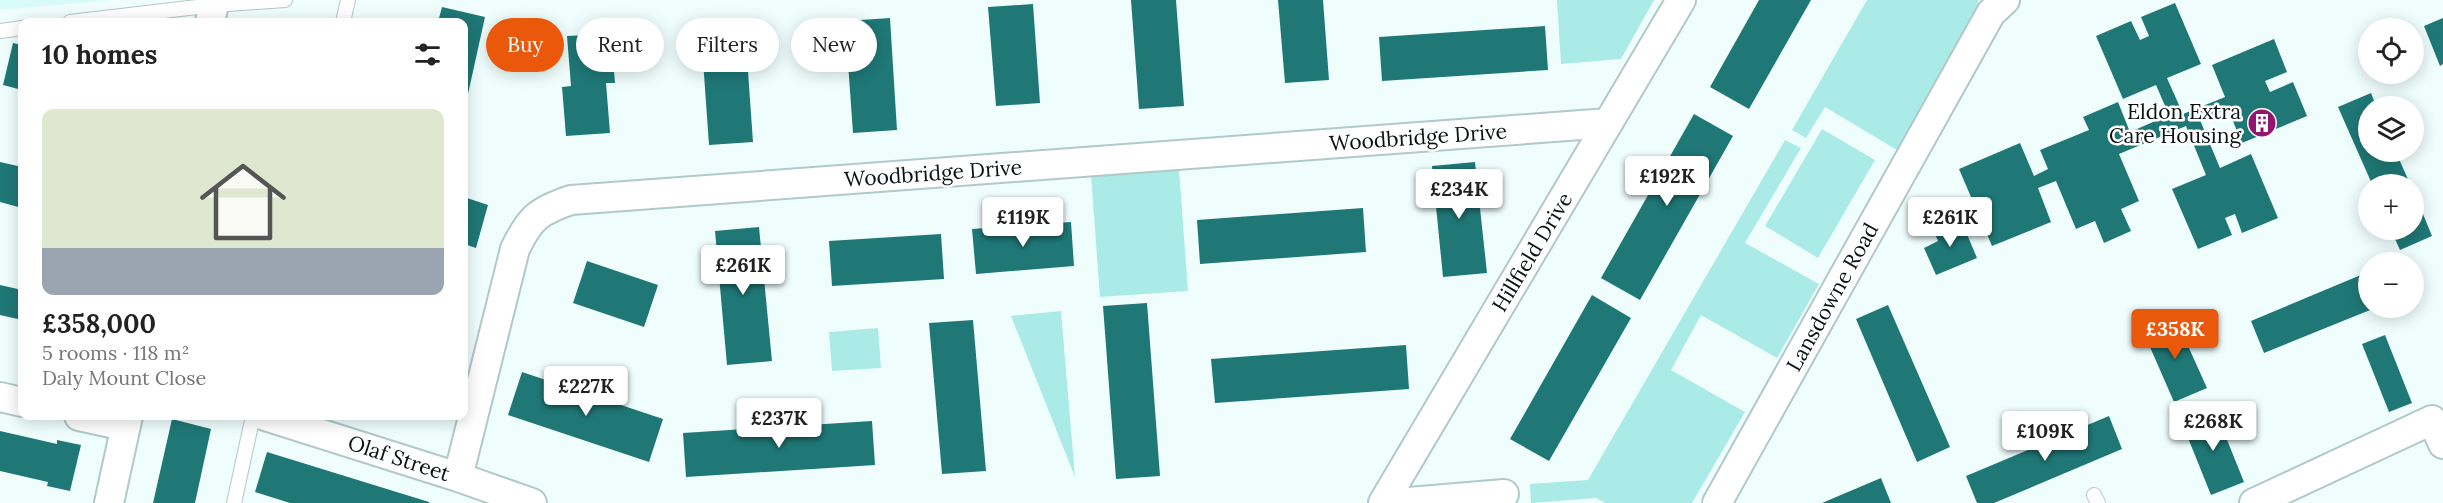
<!DOCTYPE html>
<meta charset="utf-8">
<style>
body{margin:0;font-family:Lora,serif;background:#f6f6f6;color:#222;height:100vh;display:flex;flex-direction:column;font-size:22px;white-space:nowrap}
*{box-sizing:border-box;margin:0}
p{font-size:20px;color:#767676}
.icon{flex:none;width:33px;height:33px;fill:none;stroke:currentColor;stroke-width:2;stroke-linecap:round;stroke-linejoin:round}
.map{position:relative;flex:1;overflow:hidden}
.details{position:absolute;left:18px;top:18px;width:450px;height:402px;display:flex;flex-direction:column;background:#fff;border-radius:12px;box-shadow:0 3px 15px #0003}
.details>*{flex:none}
.hud{position:absolute;left:486px;top:18px;width:570px;height:54px;display:flex;gap:12px}
.buttons{position:absolute;left:2358px;top:18px;display:grid;gap:12px}
.buttons a{display:grid;place-items:center;width:66px;height:66px;border-radius:50%;background:#fff;box-shadow:0 3px 15px #0003;font-size:30px}
.price{position:absolute;translate:-50% -51px;padding:0 14px;border-radius:6px;background:#fff;color:#222;font-size:20px;line-height:39px;filter:drop-shadow(0 2px 3px #0008)}
.price::after{content:'';position:absolute;left:50%;top:36px;width:18px;height:14px;margin-left:-9px;background:inherit;clip-path:polygon(0 0,100% 0,50% 100%)}
.price.selected{background:#ea580c;color:#fff}
ul{padding:0;list-style:none}
li{display:grid;align-content:center;gap:12px;height:318px;padding:0 24px}
li span{display:grid;place-items:center;height:186px;border-radius:12px;color:#555}
li>.icon{margin-inline-start:auto}
span .icon{width:108px;height:108px;fill:#fffc;stroke-width:1}
li b{font-size:26px}
h2{display:flex;justify-content:space-between;align-items:center;height:72px;padding:0 24px;font-size:26px}
.pill{padding:0 21px;border-radius:27px;background:#fff;box-shadow:0 3px 15px #0003;font-size:21px;line-height:54px}
.pill.selected{background:#ea580c;color:#fff}
.map>svg:first-child{display:block}
</style>
<div class="map">
<svg width="2443" height="503" viewBox="0 0 2443 503">
<rect width="100%" height="100%" fill="#effefd"/>
<!-- built -->
<path fill="#d8fbf9" d="M0,0h112l-112,10z"/>
<!-- green -->
<path fill="#aaeae7" d="M1557,0h97l-33,59 -60,5z
M1867,0h111l1,9 -82,141 -72,-43 -19,31 -14,-8z
M1822,129l53,31 -57,98 -53,-32z
M1785,140l16,8 -56,95 74,41 -42,74 -76,-43 -30,55 74,42 -53,91h-87l-9,-5 -65,5 -1,-19 58,-4z
M1179,169l9,122 -88,6 -9,-122z
M1061,311l14,166 -64,-161z
M878,328l3,40 -49,3 -3,-39z"/>
<!-- building -->
<path fill="#1f7876" d="M1131,0h45l8,106 -45,3z
M1278,0h45l6,80 -44,3z
M1759,0h52l-62,109 -39,-22z
M2175,3l26,61 -34,14 16,36 42,-17 -13,-32 62,-26 13,33 -22,9 5,11 23,-10 14,34 -65,27 -14,-34 -28,11 20,48 31,-14 27,64 -36,15 -7,-19 -10,4 7,17 -34,14 -26,-60 34,-14 -20,-49 -67,28 20,47 -18,8 10,22 -27,12 -9,-22 -19,8 -20,-48 -18,7 13,34 -59,24 -33,-77 61,-26 14,33 14,-7 -8,-19 49,-20 -6,-13 35,-15 12,30 39,-17 -13,-30 -33,14 -27,-63 35,-15 9,19 9,-4 -8,-19z
M1033,4l7,99 -44,3 -8,-99z
M442,7l43,10 -21,95v-90h-26z
M890,18l7,112 -44,3 -8,-112z
M2443,18v46l-3,2 -16,-40z
M1545,26l3,44 -166,11 -3,-44z
M745,29l8,113 -44,3 -8,-113z
M611,34l4,49h-9l4,50 -44,3 -4,-49 9,-1 -4,-50z
M13,43l9,2v45l-19,-5z
M2371,93l5,13h-8v46h28l14,32h-38l-34,-77z
M1694,114l39,22 -93,164 -39,-22z
M0,162l22,5v41l-22,-6z
M1475,162l12,111 -44,4 -11,-111z
M2414,192l18,44 -32,14 -9,-20h23z
M464,197l24,8 -12,43 -12,-4z
M1363,208l3,44 -166,12 -3,-44z
M1961,220l16,38 -41,17 -12,-27 14,-7 -4,-9z
M1071,222l3,44 -98,8 -4,-45z
M759,227l13,134 -45,4 -12,-134z
M941,234l3,45 -112,7 -3,-45z
M587,261l71,24 -14,42 -71,-24z
M2368,272v36h7l-111,45 -13,-32z
M0,285l22,5v30l-22,-5z
M1592,295l39,23 -82,143 -39,-22z
M1147,303l13,173 -44,3 -13,-173z
M1888,305l62,142 -33,15 -61,-143z
M2175,317l32,71 -33,14 -31,-71z
M973,320l13,151 -44,3 -13,-151z
M2385,335l27,68 -23,9 -27,-68z
M1406,345l3,44 -194,14 -4,-44z
M522,372l141,47 -14,43 -141,-47z
M2215,410l29,72 -33,13 -29,-72z
M2109,416l13,33 -128,54h-17l-11,-27z
M172,419l39,10 -16,74h-42z
M872,421l3,44 -189,12 -3,-44z
M0,431l57,13v-4l24,5 -11,46 -23,-5 1,-4 -48,-11z
M267,452l162,50v1h-139l-19,-6 -16,-5z
M1881,478l10,25h-69z"/>
<g fill="none" stroke-linecap="round" stroke-linejoin="round">
<!-- lane casing -->
<g stroke="#b1c9c8" stroke-width="16">
<path id="lane" d="M70,22l144,-17 71,-5
M343,22l5,-22
M0,31l22,-3
M2094,495l4,8
M234,503l19,-87"/>
</g>
<!-- street casing -->
<g stroke="#b1c9c8" stroke-width="32">
<path id="street" d="M210,22l5,-22
M0,397l22,5
M79,416l46,10
M265,416l193,61 74,26
M458,477l57,-228c15,-31 23,-38 56,-49l1037,-77
M109,503l19,-87
M1383,503l298,-503
M1397,503l107,-9
M1717,503l274,-490 14,-13
M2254,503l178,-83 11,24"/>
</g>
<!-- lane -->
<use href="#lane" stroke="#fff" stroke-width="14"/>
<!-- street -->
<use href="#street" stroke="#fff" stroke-width="28"/>
</g>
<!-- icons -->
<defs>
<g id="building-disc" transform="scale(1.5)"><circle r="9.5" fill="#921570" stroke="#fff"/><path d="M-4-6H4V6H1V3H-1V6H-4ZM-2.5-4.3h1.7v1.8h-1.7ZM.8-4.3h1.7v1.8H.8ZM-2.5-1h1.7V.8h-1.7ZM.8-1h1.7V.8H.8Z" fill="#fff"/></g>
</defs>
<g fill-rule="evenodd">
<use href="#building-disc" x="2262" y="123"/>
</g>
<g text-anchor="middle" dominant-baseline="central" stroke-width="5" stroke-linejoin="round" paint-order="stroke">
<!-- poi labels -->
<g font-size="21" fill="#0a1212" stroke="#fff" text-anchor="end">
<text x="2241" y="111">Eldon Extra<tspan x="2241" dy="24">Care Housing</tspan></text>
</g>
<!-- street labels -->
<g font-size="21" fill="#0a1212" stroke="#fff">
<text transform="translate(1418 137) rotate(-4)">Woodbridge Drive</text>
<text transform="translate(933 173) rotate(-4)">Woodbridge Drive</text>
<text transform="translate(1532 252) rotate(-59)">Hillfield Drive</text>
<text transform="translate(1832 297) rotate(-61)">Lansdowne Road</text>
<text transform="translate(399 458) rotate(18)">Olaf Street</text>
</g>
</g>
</svg>
<div class="buttons">
<a><svg class="icon" aria-label="locate" viewBox="0 0 24 24"><circle cx="12" cy="12" r="6"/><path d="M12 2v4M12 18v4M2 12h4M18 12h4"/></svg></a>
<a><svg class="icon" aria-label="layers" viewBox="0 0 24 24"><path d="M12 4l9 5-9 5-9-5zM3 14l9 5 9-5"/></svg></a>
<a>+</a>
<a>−</a>
</div>
<b class="price" style="left:1667px;top:207px">£192K</b>
<b class="price" style="left:1459px;top:220px">£234K</b>
<b class="price" style="left:1023px;top:248px">£119K</b>
<b class="price" style="left:1950px;top:248px">£261K</b>
<b class="price" style="left:743px;top:296px">£261K</b>
<b class="price selected" style="left:2175px;top:360px">£358K</b>
<b class="price" style="left:586px;top:417px">£227K</b>
<b class="price" style="left:779px;top:449px">£237K</b>
<b class="price" style="left:2213px;top:452px">£268K</b>
<b class="price" style="left:2045px;top:462px">£109K</b>
<div class="hud">
<a class="pill selected">Buy</a>
<a class="pill">Rent</a>
<a class="pill">Filters</a>
<a class="pill">New</a>
</div>
<section class="details">
<h2>10 homes<svg class="icon" aria-label="filters" viewBox="0 0 24 24"><path d="M4 7h16M4 17h16"/><circle cx="9" cy="7" r="2"/><circle cx="15" cy="17" r="2"/></svg></h2>
<ul>
<li><span style="background:linear-gradient(#dfe7d0 75%,#9aa5b1 0)"><svg class="icon" aria-label="home" viewBox="0 0 24 24"><path d="M3 11l9-7 9 7M6 9v11h12V9"/></svg></span><div><b>£358,000</b><p>5 rooms · 118 m²</p><p>Daly Mount Close</p></div></li>
</ul>
</section>
</div>
